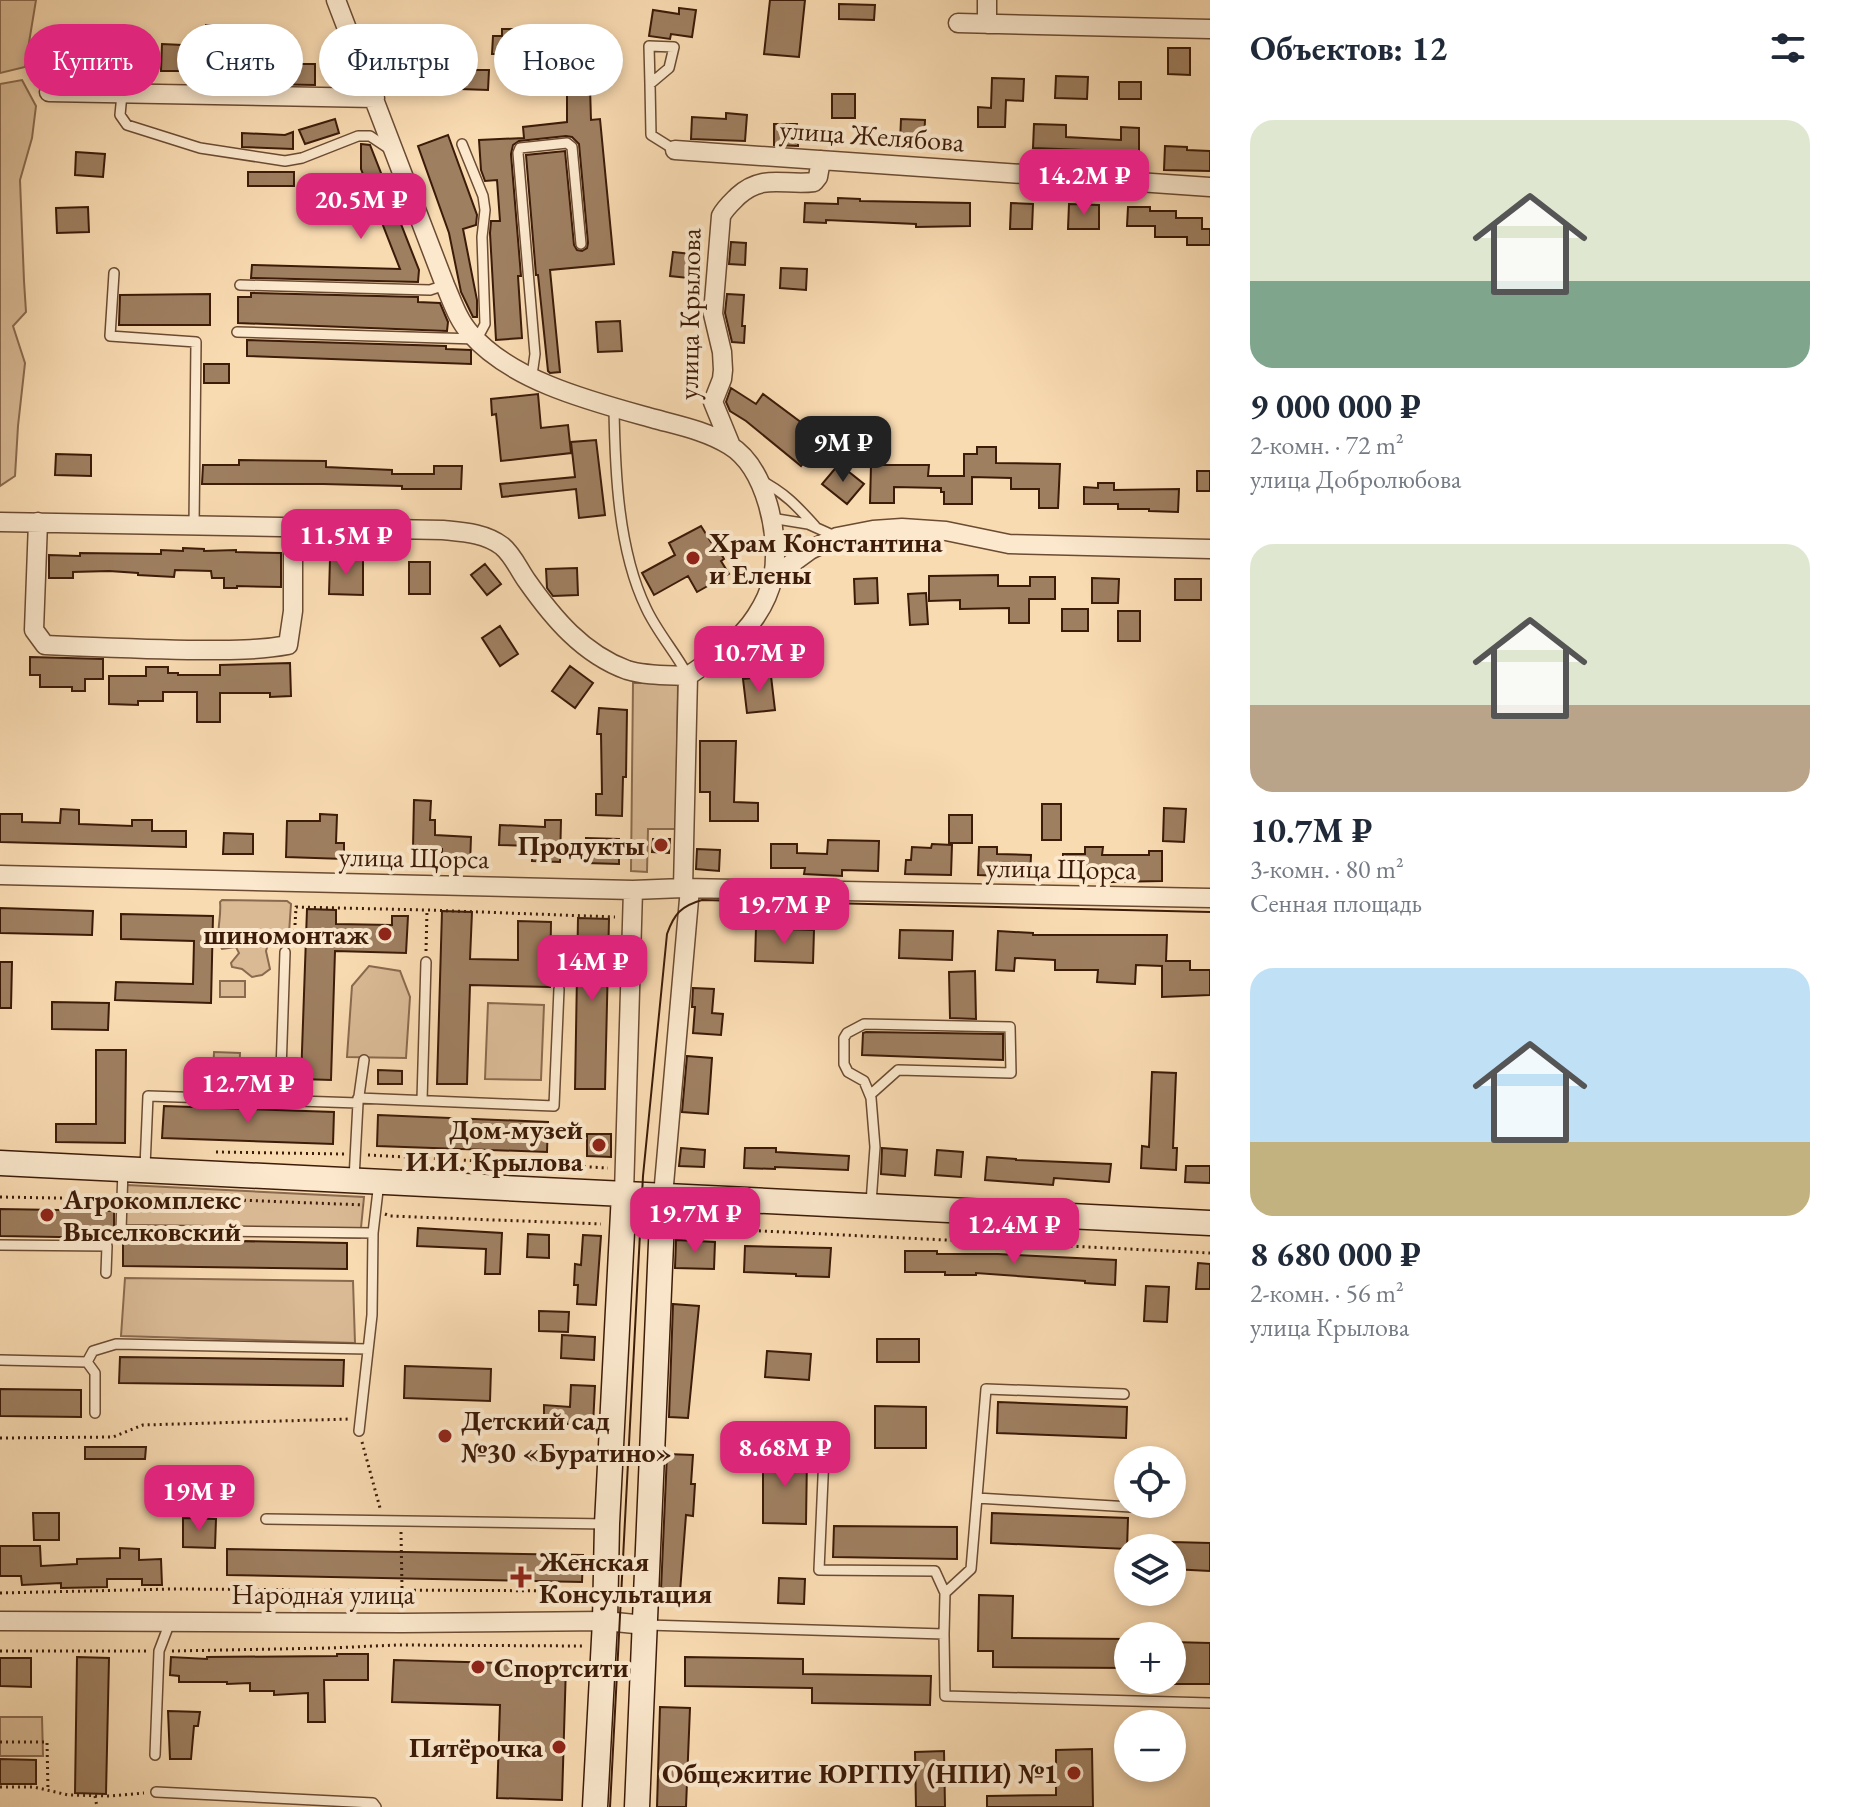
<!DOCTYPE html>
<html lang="ru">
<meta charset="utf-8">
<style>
body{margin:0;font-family:"EB Garamond",serif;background:#f2f2f3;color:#1f2937;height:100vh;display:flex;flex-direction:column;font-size:30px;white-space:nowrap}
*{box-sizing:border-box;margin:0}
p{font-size:26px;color:#747a83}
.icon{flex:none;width:44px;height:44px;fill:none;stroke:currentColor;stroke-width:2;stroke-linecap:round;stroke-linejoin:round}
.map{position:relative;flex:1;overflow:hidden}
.panel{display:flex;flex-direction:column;background:#fff;width:640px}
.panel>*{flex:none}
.guide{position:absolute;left:24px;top:24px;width:760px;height:72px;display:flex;gap:16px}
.fabs{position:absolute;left:1114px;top:1446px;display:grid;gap:16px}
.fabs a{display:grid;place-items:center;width:72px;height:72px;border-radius:50%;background:#fff;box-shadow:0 4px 12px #0003;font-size:40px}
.price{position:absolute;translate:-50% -68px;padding:0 18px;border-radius:16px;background:#db2777;color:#fff;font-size:26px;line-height:52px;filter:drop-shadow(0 2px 4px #0008)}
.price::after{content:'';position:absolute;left:50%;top:48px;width:24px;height:18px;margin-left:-12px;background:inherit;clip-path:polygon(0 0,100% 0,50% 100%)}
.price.on{background:#222;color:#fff}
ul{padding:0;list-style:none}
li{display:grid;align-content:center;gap:16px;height:424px;padding:0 40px}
li span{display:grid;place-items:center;height:248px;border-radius:24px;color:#555}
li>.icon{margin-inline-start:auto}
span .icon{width:144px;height:144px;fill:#fffc;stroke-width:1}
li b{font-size:34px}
h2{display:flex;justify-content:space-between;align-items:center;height:96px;padding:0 40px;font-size:34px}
.tag{padding:0 28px;border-radius:36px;background:#fff;box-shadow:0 4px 12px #0003;font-size:28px;line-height:72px}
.tag.on{background:#db2777;color:#fff}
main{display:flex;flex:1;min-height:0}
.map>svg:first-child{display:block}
</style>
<main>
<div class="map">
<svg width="1210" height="1807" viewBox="0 0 1210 1807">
<rect width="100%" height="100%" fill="#f9dbb2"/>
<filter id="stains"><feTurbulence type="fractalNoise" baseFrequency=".0025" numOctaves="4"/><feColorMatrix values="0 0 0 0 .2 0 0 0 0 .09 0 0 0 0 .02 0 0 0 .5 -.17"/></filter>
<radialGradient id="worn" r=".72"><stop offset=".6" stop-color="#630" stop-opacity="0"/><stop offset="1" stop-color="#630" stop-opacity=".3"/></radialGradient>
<!-- green -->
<path fill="#d9ba95" stroke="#8a6a4e" stroke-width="2" d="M0,0h36l-11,67 -25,6z
M22,80l14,26 -4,32 -12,42 4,101 2,31 -13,14 12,37 -7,63 -3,50 -15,10v-402z
M633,683h45l-2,146h-28l-1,43 -16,-1z
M222,900l65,1 4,3 -2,29 -19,5 -4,13 4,18 -8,6 -10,2 -10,-8 -10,-2 -1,-4 8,-10 -3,-6 -14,2c-8,-14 0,-30 -2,-47z
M369,966l31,5 10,26 -4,61 -59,-1 5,-71z
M220,981h25v16h-25z
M488,1003l56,2 -3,75 -56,-1z
M214,1052l26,1 -1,23 -26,-1z
M127,1185l237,12 -4,41 -235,-7z
M125,1278l228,3 2,62 -234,-7z
M0,1717h42l1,39h-43z"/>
<!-- building -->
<path fill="#9e7f60" stroke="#3c1b08" stroke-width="2" d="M770,0h35l-6,57 -35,-3z
M839,4l36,1 -1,15 -35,-1z
M679,8l17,2 -4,27 -21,-3 -1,5 -21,-3 4,-26 26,4z
M206,25l26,1 -1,23h-3v7l-31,-1v-12h8z
M502,29h13v25h-23l1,-18h9z
M162,44l20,1 -1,26h-20z
M1168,48h22v27l-22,-1z
M104,55l21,2 -1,24 -60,-1 1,-16 39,2z
M411,60h13l-1,32h-13v-3h-27l-3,-8v-11l30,1z
M300,64h15v21l-53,-1v-17h38z
M460,70h29l-1,20 -28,-1z
M1056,76l32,1 -1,22 -32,-1z
M992,78l32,1 -1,22 -17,-1 -1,27h-27v-20l13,1z
M1119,82h22v17h-22z
M567,87h23l1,33 9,-1 14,145 -64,6 10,102 -10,1 -2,-2 -10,-96h-2l-10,-120 39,-4 9,94 3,5 5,1 5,-3 1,-5 -9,-99 -7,-7 -6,-1 -47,5 -6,4 -2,9 10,122h-3l4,62 -26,2 -6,-107 1,-12h9l-3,-41 -12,1 -4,-11 -2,-30 45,-2 -1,-11 44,-5z
M832,94h23v24h-23z
M726,113l21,2 -2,26 -54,-2 1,-22 34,2z
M335,119l4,14 -34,11 -6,-14z
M901,119l24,1 -1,24 -24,-1z
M774,124h23l1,22 -24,-1z
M1034,124l32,1v12l55,3v-13l18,1v25l-30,-1v8l-25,-1v-9l-51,-2z
M293,132v17l-51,-2v-14l43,2z
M448,135l29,80 -1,10 -13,4 14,71v17h-4l-12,-25 -12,-59 -31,-87z
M361,144l9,1 49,125 -1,12 -167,-4 1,-13 148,4 -39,-100z
M1165,146l22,1v3l23,1v20l-46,-1z
M76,152l29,2 -2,23 -28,-2z
M248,172h46v14h-46z
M838,198l22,1v2l110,2v23l-54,1v-3l-90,-4v3l-22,-1 1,-19 33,1z
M1011,203l22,1 -1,25h-22z
M1069,204l30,1v24h-31z
M88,207l1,25 -32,1 -1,-25z
M1128,207h22v4h26v7h26v11h8v16h-23v-8h-32v-11h-28z
M731,242l15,1 -1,22 -16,-1z
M673,252l27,3 -2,24 -28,-3z
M781,268l26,1 -1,21 -26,-2z
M251,293l167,4v5l22,1 8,19 -1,9 -209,-8v-26h13z
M210,294v31h-91l1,-30z
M727,294l17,1 -2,31h3l-1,17 -12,-1 -7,-29z
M620,321l2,30 -24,1 -2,-30z
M247,340l199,6v3l25,1v14l-224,-8z
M204,364h25v19h-25z
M731,388l25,16 7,-10 59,44 -21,28 -55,-45 -16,-10 -4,-9z
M538,394l3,34 27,-3 3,28 -70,8 -5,-47 -4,1 -1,-16z
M596,440l9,75 -26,3 -3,-29 -74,8 -2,-13 75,-7 -4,-35z
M977,447h19v16l64,1 -2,44h-19v-19h-28v-11l-39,-1v27h-28v-12h-3v-4l-47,-1v16h-24l1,-38h58l-1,11h36v-22h13z
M56,454l35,1v21l-36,-1z
M239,460l87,1v6l66,3v4h42v-8h28l-1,23h-59v-3l-79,-2h-121l1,-19h36z
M839,464l25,20 -17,20 -25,-20z
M1197,471h13v20h-13z
M1098,483h16v7l65,-1 -1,23 -29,-1v-2h-31v-5h-34v-17l14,1z
M701,526l10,16 3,-1 10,18 -3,2 8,13 -32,18 -9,-16 -34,19 -12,-22 33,-18 -6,-12z
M183,548l21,1v2l32,-1v2l45,1v34l-44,-1v2h-13v-10h-12l-1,-7 -36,-1 -1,7 -36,-2v-2l-29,-2 -36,1v6h-24v-23l31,1v-3l81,1v-4l22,1z
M330,559l33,1v35l-34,-1z
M409,562h21v32h-21z
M485,564l16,20 -14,11 -16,-20z
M577,568l1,27 -25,1 -6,-8 -1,-19z
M998,575v11h32v-9h25v22h-26v24h-20v-15l-49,1v-9l-31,1v-25z
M877,578l1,25 -23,1 -1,-25z
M1092,578l27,1 -1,24h-26z
M1175,579h26v21h-26z
M926,593l2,31 -18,1 -2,-31z
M1062,609h26v22h-26z
M1118,611h22v30h-22z
M500,626l18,28 -18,12 -18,-28z
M30,657l73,2v20h-18v12h-13v-4h-32v-12h-10z
M290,663l1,33 -21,1v-4h-50v29h-23v-30h-34v9h-25v4l-29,-1v-28h37v-9h22v6h10v2h42v-10z
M570,666l23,17 -18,25 -23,-17z
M771,676l4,34 -28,3 -4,-34z
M599,708l28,2 -1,67h-3l-1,39 -26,-1v-21h6l-1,-60h-4z
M700,741h36l-2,61 24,1v18h-48v-29h-10z
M414,800l17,1 -1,19h5v15l36,2 -1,28 -28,-2v-14l-29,-1z
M1042,804h19v36h-19z
M1164,808l22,1 -2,33 -21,-1z
M61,809l18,1v14l53,2v-6h20v11h34v16l-186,-5v-28h22v8l38,1z
M320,814l17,1 -1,28h8v16l-58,-2 1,-36h33z
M949,815h23v28h-23z
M545,820h16l-1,42 -28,-1 1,-15 -34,-1 1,-20 45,2z
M224,833l29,1v20h-30z
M586,838l33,1v25l-33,-1z
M653,839h17l-1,14 -17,-1z
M828,840l51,1 -1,30 -36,-1v6l-38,-2 1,-6h-34v-24h26v9l30,1z
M932,844l20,1 -1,30 -46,-1 1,-14h5l1,-13 19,1z
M979,847h18v7l34,1 -1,22 -52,-2z
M1085,847h18l-1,8h47v-4h13v30l-50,1v-3h-49v-25h22z
M697,849l23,1 -1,21 -23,-2z
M0,908l93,3 -1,24 -92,-2z
M307,909l29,1v14l56,1v-9h16l-2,37 -71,-2 -4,129 -30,-1z
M442,911l30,1 -2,47 48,1v-39l33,1 -1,65 -80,-2 -3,99h-30z
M121,914l92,2 -2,87 -96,-3 1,-18 77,2 1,-43 -73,-2z
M578,918l31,1 -4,170h-30z
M756,928l58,2 -1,33 -58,-2z
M900,930l53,1 -1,29 -53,-2z
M998,931l35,2v2h134l-1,26h24v9h20v25l-48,2v-31l-26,-1 -1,19 -38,-2 1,-12h-43v-10l-40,-2 -1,13 -18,-1z
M0,962h12l-1,46h-11z
M975,971l1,48 -26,-1 -1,-46z
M693,988l21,1 -2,24 11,1 -2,21 -28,-2 2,-26h-3z
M52,1002l57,1 -1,27 -56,-1z
M866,1032l137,2v26l-141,-5 1,-22z
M96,1050h30l-1,93 -69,-1v-18h40z
M687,1056l25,2 -4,56 -26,-2z
M378,1070l24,1v13h-24z
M1152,1072l24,1 -3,75h4l-1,22 -35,-2 1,-22 7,1z
M164,1106l170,6 -1,32 -171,-6z
M378,1115l170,7 -1,30 -170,-6z
M587,1134h24v23l-24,-1z
M681,1148l24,2 -1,17 -25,-1z
M745,1148h31v4l73,4 -1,14 -73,-3v2l-31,-1z
M882,1148l25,2 -2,26 -24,-2z
M937,1150l26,2 -2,25 -26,-2z
M987,1157l29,2v1l95,4 -2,18 -55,-4 -1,7 -68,-5z
M1186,1166h24v17l-25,-1z
M0,1209l114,2v20l3,7 -117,-2z
M418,1228l84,5 -2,41h-15l1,-25 -69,-3z
M528,1234l21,1v23l-22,-1z
M583,1235l18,1 -5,69 -19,-1 1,-19h-4l1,-21 6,1z
M123,1239l224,4v26l-224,-3z
M676,1240l39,2 -1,27 -39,-1z
M745,1246l86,2 -2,29 -33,-1v-2l-52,-2z
M905,1251h32v3h61l118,6 -1,25 -30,-2v-2l-109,-8v2h-31v-3h-40z
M1198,1263l12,1v25h-14z
M1146,1286l23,1 -2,35 -23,-1z
M673,1304l26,2 -11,112 -19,-1z
M539,1311l30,1 -1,20 -29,-1z
M562,1335l33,2 -1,23 -33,-2z
M877,1339h42v23h-42z
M767,1351l44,3 -2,26 -44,-3z
M120,1357l224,3 -1,26 -224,-3z
M405,1366l86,3 -1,32 -86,-3z
M571,1385l24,1 -2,39 -49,-2v-18l26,2z
M0,1389l81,1v27l-81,-1z
M998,1402l129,5 -1,31 -129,-5z
M875,1406l51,1v41h-51z
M85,1447h61l-1,12h-60z
M667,1454l26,1 -2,29h4l-2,32 -7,-1 -6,77 -19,-2z
M763,1455l44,1 -1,68 -43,-1z
M33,1513h26v27h-25z
M992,1513l136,5 -1,31 -136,-6z
M183,1518l33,1 -1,29 -32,-1z
M834,1526l123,1v32l-124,-2z
M1172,1542l38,1v28l-38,-2z
M0,1546h40l1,20 36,-2v-5l43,-1v-10l19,1v11l22,-1 1,26h-20v-6h-35v8l-46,1v-5l-39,2 -1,-9h-21z
M227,1549l356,6 -1,27 -355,-7z
M779,1578l26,1 -1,25 -26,-1z
M979,1595l34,1 -1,42 116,1v29l-135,-1v-16h-15z
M1172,1642l38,1v41h-38z
M337,1654h31v26h-44l1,42h-17v-29l-34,2v-4h-24v-8l-23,1v-2h-48v-6l-9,-1 1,-18 36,2v-2l130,-1z
M77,1657l32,1 -3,136 -31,-1z
M685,1657l118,2v15l128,2 -1,29 -118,-2v-15l-127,-2z
M0,1658h31v29l-31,-1z
M394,1660l172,5 -4,135 -65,-2 3,-93 -108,-3z
M660,1707l30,1 -4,99h-29z
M168,1711l32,1 -2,14h-4l-3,33h-21z
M1092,1749l1,58h-106v-11l69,-1v-45z
M944,1751l1,56h-29l-1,-55z
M0,1759l36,1v24h-36z"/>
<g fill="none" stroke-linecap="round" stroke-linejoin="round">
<!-- lane casing -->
<g stroke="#6b4b32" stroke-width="12">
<path id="lane" d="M650,84l-1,-38 25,1 -5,21 -19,16 1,51 24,15
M122,94l-2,21 7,10 73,23 85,13 17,-3 56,-22h12l18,12
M114,273l-4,63 86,6 -2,184
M240,285l190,5 15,-5
M237,332l240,7 8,-15 -3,-87 3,-27 -2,-14 -21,-52
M528,376l5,-8 2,-14 -17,-201 2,-5 47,-5 5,4 9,97
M614,408c1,63 4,142 32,200 11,24 30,45 42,68
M760,480c24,12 37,26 55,46
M771,518l37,6 29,13
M870,1095l28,-25 113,3 -1,-46 -146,-3 -17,9 -3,5v26l4,8 16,9 7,17 4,49 -4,56
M358,1098l196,8 5,-117
M422,1100l4,-138
M280,1101l5,-149
M358,1103l6,-43
M145,1167l3,-71 210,7 -4,76
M123,1169l-2,61 252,3
M0,1245l107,1 -1,27
M0,1360l87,2 6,-11 23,-7 252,5
M87,1362l8,11v40
M359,1431l13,-116 1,-82 6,-51
M824,1455l-5,115 116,1 10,22
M977,1498l154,9
M266,1519l341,5
M647,1625l297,9 1,62 265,7
M944,1634l1,-41 26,-24 15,-180 138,5
M155,1755l4,-104 11,-29
M156,1792l217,11 3,4"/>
</g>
<!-- street casing -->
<g stroke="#6b4b32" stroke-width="21">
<path id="street" d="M958,23l252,6
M987,24v-24
M49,92l326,6
M675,150l535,37
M731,446l-18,-44 9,-23 1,-9 -1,-18 -9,-38 8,-98c4,-8 11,-14 17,-20 25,-23 47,-10 76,-14l4,-5 3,-17
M0,522l443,8c20,2 42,3 59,16 11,9 17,24 25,35 26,37 56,73 100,89 19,6 41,5 61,6 25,-17 52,-35 68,-60 8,-12 14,-25 17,-39 8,-40 -7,-110 -44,-132 -23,-14 -48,-19 -74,-26 -61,-17 -143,-37 -185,-86 -12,-13 -18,-32 -25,-48l-109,-285
M38,522l-4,108 11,15c48,2 95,4 143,5 34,0 67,1 100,-5l5,-34v-83
M773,577l37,-27 27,-13 36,-7 29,-2 44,3 63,13 201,5
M0,875l633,15 50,-2 527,10
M683,888l5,-212
M624,1193l9,-303
M663,1196l27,-308
M0,1621l402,2 203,-2 40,4"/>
</g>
<!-- secondary casing -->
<g stroke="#3c1b08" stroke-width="27">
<path id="secondary" d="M0,1163l1210,60
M595,1807l10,-186 2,-97 17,-331
M637,1807l26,-611"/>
</g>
<!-- path -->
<path stroke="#3c1b08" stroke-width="3" stroke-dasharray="2 4" stroke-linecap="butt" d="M294,943l2,-36 131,3
M426,951l1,-41 188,7
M216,1152l128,2
M368,1155l240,13
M136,1196l228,9
M0,1197l112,2
M385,1214l5,2 211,8
M681,1227l529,26
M0,1438l113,-1 30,-12 207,-6
M362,1442l18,66
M401,1532l1,57
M0,1593l173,-4 415,2
M0,1651h148
M172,1651l157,-3 68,-3 186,1
M0,1742h47l1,49
M0,1787h34l34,8 42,1 34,-3
M95,1796l2,11"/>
<!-- lane -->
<use href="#lane" stroke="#fbe8cd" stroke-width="9"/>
<!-- street -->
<use href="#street" stroke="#fbe8cd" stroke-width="18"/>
<!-- secondary -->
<use href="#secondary" stroke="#fbe8cd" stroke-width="24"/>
<!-- tram -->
<path stroke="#3c1b08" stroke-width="2" d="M610,1807l33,-631 24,-242c7,-20 14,-28 35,-34l508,12"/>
</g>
<!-- markers -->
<g fill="#8f2418" stroke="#fbe8cd" stroke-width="3">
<circle cx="693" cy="558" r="8"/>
<circle cx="661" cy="845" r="8"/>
<circle cx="385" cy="934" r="8"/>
<circle cx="599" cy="1145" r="8"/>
<circle cx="47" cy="1215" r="8"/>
<circle cx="445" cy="1436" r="8"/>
<path d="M517 1565h8v8h8v8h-8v8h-8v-8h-8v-8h8z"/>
<circle cx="478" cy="1667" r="8"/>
<circle cx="559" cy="1747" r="8"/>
<circle cx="1074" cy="1773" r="8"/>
</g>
<g text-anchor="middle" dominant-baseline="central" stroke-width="8" stroke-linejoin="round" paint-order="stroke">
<!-- street labels -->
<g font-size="28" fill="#3c1b08" stroke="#fbe8cd">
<text transform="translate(872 135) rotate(4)">улица Желябова</text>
<text transform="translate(689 314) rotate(-89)">улица Крылова</text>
<text transform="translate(414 857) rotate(1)">улица Щорса</text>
<text transform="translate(1061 868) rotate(1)">улица Щорса</text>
<text x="323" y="1594">Народная улица</text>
</g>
<!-- poi labels -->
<g font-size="28" font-weight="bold" fill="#3c1b08" stroke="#fbe8cd" text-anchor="start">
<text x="709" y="542">Храм Константина<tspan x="709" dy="32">и Елены</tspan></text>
<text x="645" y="845" text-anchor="end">Продукты</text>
<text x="369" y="934" text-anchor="end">шиномонтаж</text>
<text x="583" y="1129" text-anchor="end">Дом-музей<tspan x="583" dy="32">И.И. Крылова</tspan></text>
<text x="63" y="1199">Агрокомплекс<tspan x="63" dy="32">Выселковский</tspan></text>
<text x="461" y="1420">Детский сад<tspan x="461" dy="32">№30 «Буратино»</tspan></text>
<text x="539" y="1561">Женская<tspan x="539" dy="32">Консультация</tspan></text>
<text x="494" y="1667">Спортсити</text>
<text x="543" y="1747" text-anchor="end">Пятёрочка</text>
<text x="1058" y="1773" text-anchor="end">Общежитие ЮРГПУ (НПИ) №1</text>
</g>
</g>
<rect width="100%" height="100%" filter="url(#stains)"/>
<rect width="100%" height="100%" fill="url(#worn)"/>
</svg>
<div class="fabs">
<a><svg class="icon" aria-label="locate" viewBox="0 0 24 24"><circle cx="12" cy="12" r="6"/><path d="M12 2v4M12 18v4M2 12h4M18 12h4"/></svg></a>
<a><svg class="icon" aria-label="layers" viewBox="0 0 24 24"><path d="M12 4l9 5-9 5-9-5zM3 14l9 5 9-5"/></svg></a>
<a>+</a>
<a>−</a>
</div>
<b class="price" style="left:1084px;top:217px">14.2M ₽</b>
<b class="price" style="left:361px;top:241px">20.5M ₽</b>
<b class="price on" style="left:843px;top:484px">9M ₽</b>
<b class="price" style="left:346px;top:577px">11.5M ₽</b>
<b class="price" style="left:759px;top:694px">10.7M ₽</b>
<b class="price" style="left:784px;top:946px">19.7M ₽</b>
<b class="price" style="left:592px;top:1003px">14M ₽</b>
<b class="price" style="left:248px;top:1125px">12.7M ₽</b>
<b class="price" style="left:695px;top:1255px">19.7M ₽</b>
<b class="price" style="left:1014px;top:1266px">12.4M ₽</b>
<b class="price" style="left:785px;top:1489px">8.68M ₽</b>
<b class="price" style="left:199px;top:1533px">19M ₽</b>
<div class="guide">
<a class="tag on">Купить</a>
<a class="tag">Снять</a>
<a class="tag">Фильтры</a>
<a class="tag">Новое</a>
</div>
</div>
<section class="panel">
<h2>Объектов: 12<svg class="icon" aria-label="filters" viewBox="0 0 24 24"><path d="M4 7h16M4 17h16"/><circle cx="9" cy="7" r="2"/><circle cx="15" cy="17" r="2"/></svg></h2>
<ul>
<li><span style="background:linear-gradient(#dfe7d0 65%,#7fa58c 0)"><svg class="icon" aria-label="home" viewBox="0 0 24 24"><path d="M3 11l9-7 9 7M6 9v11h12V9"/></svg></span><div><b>9 000 000 ₽</b><p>2-комн. · 72 m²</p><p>улица Добролюбова</p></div></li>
<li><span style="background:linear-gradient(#dfe7d0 65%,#b9a48a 0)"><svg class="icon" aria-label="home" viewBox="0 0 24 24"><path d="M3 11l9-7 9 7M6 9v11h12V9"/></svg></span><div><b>10.7M ₽</b><p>3-комн. · 80 m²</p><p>Сенная площадь</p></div></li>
<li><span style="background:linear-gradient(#bfe0f5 70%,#c2b280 0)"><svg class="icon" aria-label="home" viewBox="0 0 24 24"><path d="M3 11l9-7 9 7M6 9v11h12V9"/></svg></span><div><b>8 680 000 ₽</b><p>2-комн. · 56 m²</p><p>улица Крылова</p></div></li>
</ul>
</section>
</main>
